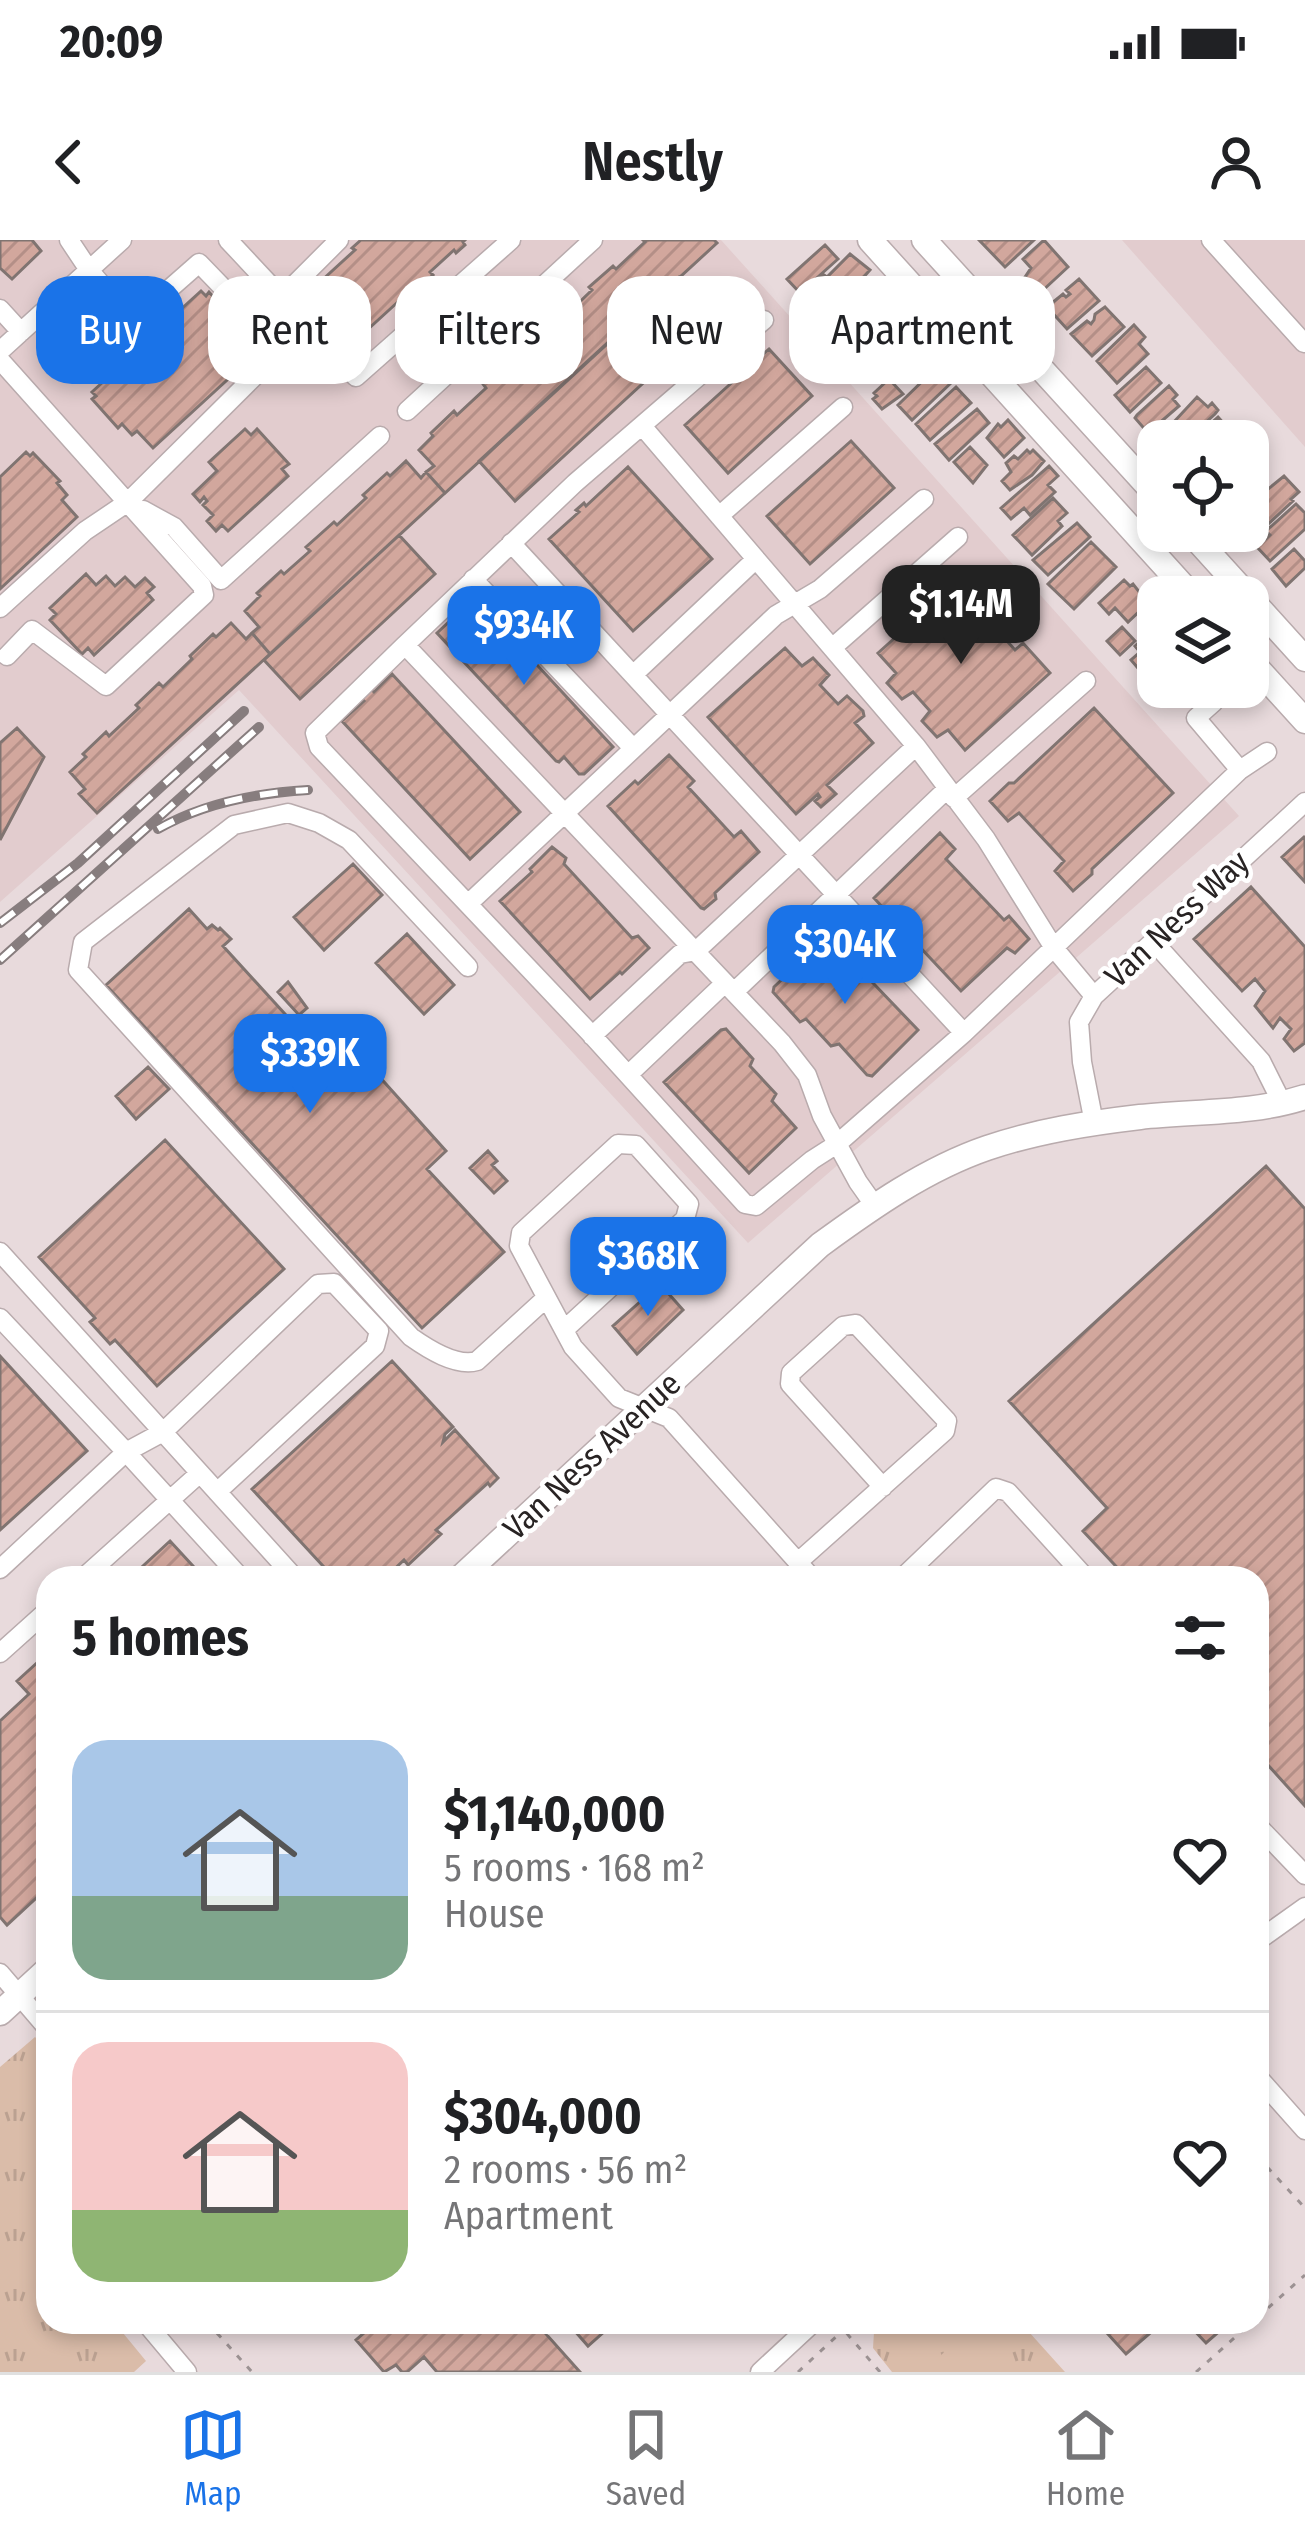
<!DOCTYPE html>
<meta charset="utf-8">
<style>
body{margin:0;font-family:"Fira Sans Condensed",sans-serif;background:#f2f2f2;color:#202124;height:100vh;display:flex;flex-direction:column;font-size:45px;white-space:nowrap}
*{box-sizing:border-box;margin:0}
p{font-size:39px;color:#757577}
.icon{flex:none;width:66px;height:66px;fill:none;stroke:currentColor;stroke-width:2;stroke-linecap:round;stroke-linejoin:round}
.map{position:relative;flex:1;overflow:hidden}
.details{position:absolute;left:36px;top:1326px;width:1233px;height:768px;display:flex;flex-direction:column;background:#fff;border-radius:36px;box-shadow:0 6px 18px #0003}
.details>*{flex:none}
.top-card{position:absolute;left:36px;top:36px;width:1233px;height:108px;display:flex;gap:24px}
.controls{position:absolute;left:1137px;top:180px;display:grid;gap:24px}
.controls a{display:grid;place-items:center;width:132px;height:132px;border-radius:24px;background:#fff;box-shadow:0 6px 18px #0003;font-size:60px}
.price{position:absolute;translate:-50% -102px;padding:0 27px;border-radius:24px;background:#1a73e8;color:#fff;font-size:39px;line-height:78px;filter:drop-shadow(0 3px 6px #0008)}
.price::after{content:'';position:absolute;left:50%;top:72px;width:36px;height:27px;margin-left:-18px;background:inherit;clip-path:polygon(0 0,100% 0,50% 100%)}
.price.current{background:#222;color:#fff}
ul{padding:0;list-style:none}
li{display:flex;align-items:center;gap:36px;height:300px;padding:0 36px}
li+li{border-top:3px solid #e0e0e0}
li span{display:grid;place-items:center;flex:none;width:336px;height:240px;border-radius:36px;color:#555}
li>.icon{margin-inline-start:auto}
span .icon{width:144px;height:144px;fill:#fffc;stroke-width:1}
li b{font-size:51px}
h2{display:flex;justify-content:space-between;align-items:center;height:144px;padding:0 36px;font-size:51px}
.chip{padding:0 42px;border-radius:36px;background:#fff;box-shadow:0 6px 18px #0003;font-size:42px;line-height:108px}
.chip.current{background:#1a73e8;color:#fff}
.status{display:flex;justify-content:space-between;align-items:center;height:84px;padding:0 60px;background:#fff;direction:ltr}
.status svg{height:33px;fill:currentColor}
header{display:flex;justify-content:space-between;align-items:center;height:156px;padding:0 36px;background:#fff;font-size:54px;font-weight:600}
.tab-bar{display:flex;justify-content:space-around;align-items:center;height:168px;border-top:3px solid #e0e0e0;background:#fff;font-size:33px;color:#757577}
.tab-bar a{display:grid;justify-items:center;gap:6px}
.tab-bar .current{color:#1a73e8}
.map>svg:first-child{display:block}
</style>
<div class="status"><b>20:09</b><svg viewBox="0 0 49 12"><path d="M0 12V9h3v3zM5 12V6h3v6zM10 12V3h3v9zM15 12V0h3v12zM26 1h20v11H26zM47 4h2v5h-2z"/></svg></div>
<header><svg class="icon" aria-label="back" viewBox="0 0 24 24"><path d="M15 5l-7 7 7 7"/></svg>Nestly<svg class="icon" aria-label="person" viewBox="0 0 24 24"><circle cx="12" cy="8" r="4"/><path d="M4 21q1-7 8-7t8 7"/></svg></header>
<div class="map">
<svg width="1305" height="2132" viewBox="0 0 1305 2132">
<defs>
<pattern id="grass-tufts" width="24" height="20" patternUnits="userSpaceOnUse" patternTransform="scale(3)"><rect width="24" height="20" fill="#dabca9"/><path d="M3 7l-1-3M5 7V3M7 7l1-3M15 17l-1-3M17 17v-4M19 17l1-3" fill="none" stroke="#bba191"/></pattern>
<pattern id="building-hatch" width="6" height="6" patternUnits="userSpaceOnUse" patternTransform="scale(3)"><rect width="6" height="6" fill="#d2a79d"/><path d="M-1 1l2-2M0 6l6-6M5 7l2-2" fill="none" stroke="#b48f87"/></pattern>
</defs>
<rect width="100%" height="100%" fill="#e8dadc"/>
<!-- built -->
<path fill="#e2ccce" d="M0,0h721l518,576 -491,427 -509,-553 -239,212z
M1122,0h183v207z"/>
<!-- grass -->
<path fill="url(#grass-tufts)" d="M35,1797l13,13v272h66l32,39 -12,11h-134v-305z
M881,2082h139l45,50h-173l-19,-24 1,-16z"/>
<!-- pitch -->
<path fill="#dabca9" d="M978,2082h4l18,21 -33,29h-30l-7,-7z"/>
<!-- building -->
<path fill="url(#building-hatch)" stroke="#807471" stroke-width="3" d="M0,0h32l9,11 -29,28 -12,-11z
M361,0h104l-2,2 2,3 -9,8 -2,-3 -24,22 3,3 -9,8 -3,-3 -19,22 -2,-2 -35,32 3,2 -10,9 -3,-4 -9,3 -8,-9 3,-2 -21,-24 -3,3 -9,-10 6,-6 -5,-6 9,-8 2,2 35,-32 -3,-2z
M643,0h71l3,3 -272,250 -19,-21 8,-6 -15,-16 14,-14 -2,-3 23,-22 3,4 29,-27 -3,-4 24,-22 3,4 29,-27 -3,-3 24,-22 3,4 29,-28 -3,-3 24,-21 3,3 29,-27z
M979,0h55l-29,27z
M1044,0l24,27 -28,26 -15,-16 6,-9 -8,-9z
M825,5l13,14 -38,34 -13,-14z
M850,14l20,16 -33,37h-5l-9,-10 1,-2 -12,-8 12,-12 3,2z
M679,37l37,39 -201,185 -36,-40z
M1079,39l20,22 -32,28 -20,-22 16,-13 3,3 4,-3 -4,-4z
M884,45l22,24 -42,36 -19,-20z
M201,51l5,5 3,-4 52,57 -108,99 -16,-17 -5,4 -10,-11 -4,4 -26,-29 4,-3 -4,-4 46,-42 4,4 3,-3 -4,-5 10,-10 5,5 3,-4 -4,-4z
M1105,67l19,20 -32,29 -21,-22 16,-13 4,3 3,-4 1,-6z
M834,84l14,15 -7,6 14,15 -10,11 -28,-32z
M1134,85l11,12 -6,7 9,10 -31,29 -20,-22z
M898,86l27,29 -14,14 -9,-9 -20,19 -19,-21z
M769,109l43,47 -84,77 -43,-48z
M937,127l14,16 -39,37 -14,-15z
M1146,127l15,16 -31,29 -15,-17z
M889,139l14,15 -21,15 -9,-10 4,-3 -3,-3z
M1169,146l8,9 -4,4 6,7 -31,27 -13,-15 2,-3z
M956,147l15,16 -41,37 -14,-16z
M1197,157l11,10 4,-4 6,7 -3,4 -30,27h-23l-3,-3z
M977,169l12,14 -40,37 -14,-16z
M1218,177l15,17 -8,7h-34z
M1008,180l16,18 -20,19 -17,-19 11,-14 3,3z
M245,189l6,6 6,-6 32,35 -7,5 6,7 -60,55 -6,-6 -6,6 -9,-10 6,-6 -10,-10 4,-4 -3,-4 -4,5 -7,-8 24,-23 -8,-9z
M851,201l43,47 -84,76 -43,-48z
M970,207l17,18 -14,18 -19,-21z
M1027,210l3,3 3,-3 11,11 -12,14 -22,15 -8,-9 9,-9 -5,-9 8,-7 4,3z
M26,212l4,4 3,-3 27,28 -3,2 10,12 -5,5 15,17 -77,72v-112z
M406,221l15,17 5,-6 19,21 -175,161 -18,-21 7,-6 -14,-16 15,-15 -3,-3 24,-22 3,3 26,-23 -4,-4 28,-25 3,3 29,-27 -3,-3 24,-22 3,3z
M1049,226l9,10 -10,9 7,7 -25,23 -6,-7 -13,11 -10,-11z
M628,227l84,92 -79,72 -84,-92 30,-27 -3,-2 8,-7 2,3z
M1284,236l15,16 -8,7 2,2 -42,39 -9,-9h6l2,-27z
M1053,258l14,15 -9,8 4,5 -30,29 -19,-20z
M1296,264l9,9v16l-35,32 -13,-14 13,-12 -4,-4z
M1077,283l13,14 -42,38 -15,-15z
M399,295l36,39 -135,125 -36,-39z
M1091,302l25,25 -42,42 -26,-25z
M1294,309l11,12v7l-19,18 -14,-17z
M86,334l10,11 10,-9 9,10 10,-9 10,10 10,-9 9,9 -7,6 6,7 -59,55 -6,-7 -6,6 -32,-34 6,-6 -6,-6z
M966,334l10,11 -10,10 26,29 4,-4 6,7 -4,4 17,19 8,-7 27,30 -85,77 -17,-20 -11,7 -15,-16 8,-10 -17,-19 -11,7 -15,-16 9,-10 -18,-20z
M1124,340l6,6 3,-2 15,19 -20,19 -13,-14 -6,6 -10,-11z
M475,358l138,149 -29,27h-5l-15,-17 -5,5 -3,-1 -119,-128 17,-16 -2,-3 5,-4 2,3z
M231,383l15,16 6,-6 18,21 -173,159 -18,-19 6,-5 -15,-17 16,-15 -3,-3 23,-22 3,4 30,-28 -3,-3 23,-22 4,4 29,-28 -2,-3 23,-22 3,3z
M1158,384v36l-15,14 -12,-14 9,-8 -5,-6z
M1122,387l13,14 -15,14 -13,-14z
M785,408l17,18 11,-8 16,17 -9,10 18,19 9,-8 16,15 1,5 -9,7 18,20 -46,42 9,9 -15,13 -6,-6 5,-4 -2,-3 -22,20 -88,-97z
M392,434l128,138 -50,47 -128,-138 22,-20 -3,-3 10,-9 3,3z
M1094,468l79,85 -81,76v5l-19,17 -18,-20 9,-10 -45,-48 -11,8 -18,-20 19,-18h5z
M17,488l27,29 -44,83v-97z
M669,515l25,26 -6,6 46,50 7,-6 18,21 -44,41 1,6 -12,10 -3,-1 -93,-102 27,-25 3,3z
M940,593l15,16 -9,10 58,61 5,-4 20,23 -14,14 -8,-5 -46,43 -87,-93z
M1304,597l1,1v44l-23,-25z
M552,607l14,11 -2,6 68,74 6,-2 11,12 -27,26 -2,-2 -30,27 -90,-98 32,-29 -2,-3z
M353,624l29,31 -58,55 -30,-33z
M1251,647l54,60v96l-11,8 -10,-12 7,-10 -11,-11 -7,10 -18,-22 10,-15 -10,-12 -13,12 -48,-52z
M189,669l18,20 5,-4 6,5 2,-2 11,11 -8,7 93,102 8,-7 4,5 13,-12 105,117 -19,18 77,83 -82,76 -316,-343z
M407,694l47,51 -30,29 -48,-51z
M828,696l90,94 -46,46 -5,-1 -28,-31 -8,2 -25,-27 -6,3 -27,-30 1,-5z
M288,742l19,26 -8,7 -21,-23z
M726,789l27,30 -3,7 26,28 -4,7 24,27 -47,45 -85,-91 57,-52z
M148,827l21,22 -33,30 -20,-23z
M165,900l119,129 -127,117 -42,-46 -5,4 -20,-22 5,-4 -56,-61z
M488,911l9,10 -5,4 15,16 -13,12 -24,-25z
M1266,926l39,43v597l-48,-53v-175h-130l-44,-47 24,-23 -98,-107z
M660,1044l23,26 -46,44 -24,-28z
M0,1116l87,95 -87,79z
M392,1121l61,66 -8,7 -2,8 12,-12 43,48 -8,8 -2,-3 -52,47 5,4 -33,31 -4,-5 -19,18h-57l-8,-10 3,-2 -71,-77z
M170,1301l34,37h-74z
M48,1413v234l-41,38 -7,-8v-196l29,-27 -12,-13z
M345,2082h215l-14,12 34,38h-143l-13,-15 -17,15h-5l-6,-7 -12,7 -28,-32 9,-8 -7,-8 -6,6z
M567,2082h48l-27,24z
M1097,2082h66l-37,32z
M1199,2082h31l-24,21 -14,-15z"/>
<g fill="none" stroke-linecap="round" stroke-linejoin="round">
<!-- minor casing -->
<g stroke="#b9abad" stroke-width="21">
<path id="minor" d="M228,0l128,137 155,-137
M1211,0l93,103
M282,57l57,-57
M0,69l21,23
M0,111l122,-111
M0,120l202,226 2,9 -98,91 -74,-56 -25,26
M407,171l186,-171
M643,187l273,319 70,93 68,109 40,48
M143,270l31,17 47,53 159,-144
M719,276l124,-109
M511,303l453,490
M473,339l160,169
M0,368l85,-77 43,-29 154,-153 -83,-86 -66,58 -44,-51 -20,-30
M405,405l170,-162 189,-163
M832,408l126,-111
M634,434l122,-115
M1240,530l27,-18
M954,558l132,-117
M468,664l308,-289 44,-26 104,-90
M1153,701l108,120 21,42
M468,727l-119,-127 -30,-17 -31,-10 -54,12 -151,117 -5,28 333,367c17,12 45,30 66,24l68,-62
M734,752l213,-203
M592,796l88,-82 16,-3 220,-205
M628,835l97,-92
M1094,883l-12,-61 -3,-40 15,-26 211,-194
M875,966l-17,-24 -36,-66 -15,-41 -25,-32 -377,-398 -90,88 4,14 270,285 156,172 11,2 56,-46 25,-16 127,-111 276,-263 -44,-52 18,-16
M0,1012l295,326
M0,1078l126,134 -126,117
M565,1089l120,-110 4,-15 -53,-59 -18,-1 -97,89 -2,13 54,101 46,51 50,20 143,160
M217,1252l158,-146 4,-15 -45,-48 -16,1 -155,148 -37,20 115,126
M798,1322l147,-131 2,-10 -91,-97 -13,2 -52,47 -1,11 93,103
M83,1338l117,-105
M902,1338l94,-90 12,4 78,86
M0,1413l48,-43
M1257,1585l48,50
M1263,1697l42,-30
M0,1733l48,56
M1257,1836l48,54
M145,2082l42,50
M760,2132l54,-50"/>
</g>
<!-- major casing -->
<g stroke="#b9abad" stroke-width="27">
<path id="major" d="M870,0l323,357
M924,0l234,257
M1189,291l116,128
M1248,418l57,63
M460,1338l360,-333c52,-38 106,-76 167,-97 50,-17 102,-25 153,-31 55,-6 113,-3 165,-20
M0,1773l48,-44"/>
</g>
<!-- path -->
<path stroke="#9c9293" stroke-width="3" stroke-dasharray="6 9" stroke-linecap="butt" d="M1257,1916l48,52
M1257,2078l48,-43
M207,2082l45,50
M837,2082l43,50
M798,2132l54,-50
M1196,2132l56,-50"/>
<!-- minor -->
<use href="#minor" stroke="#fff" stroke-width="18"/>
<!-- major -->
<use href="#major" stroke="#fff" stroke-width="24"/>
<!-- rail casing -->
<g stroke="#877d7e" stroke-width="10">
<path id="rail" d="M158,589c46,-26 98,-36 150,-39
M0,683l78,-60 166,-152
M0,720l259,-233"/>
</g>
<!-- rail -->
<use href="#rail" stroke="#fff" stroke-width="6" stroke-dasharray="18" stroke-linecap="butt"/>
</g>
<g text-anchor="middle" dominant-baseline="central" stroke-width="9" stroke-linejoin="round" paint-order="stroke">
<!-- street labels -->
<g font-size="33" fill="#282323" stroke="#fff">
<text transform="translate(1177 679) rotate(-43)">Van Ness Way</text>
<text transform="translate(592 1216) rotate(-43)">Van Ness Avenue</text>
</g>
</g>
</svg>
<div class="controls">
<a><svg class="icon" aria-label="locate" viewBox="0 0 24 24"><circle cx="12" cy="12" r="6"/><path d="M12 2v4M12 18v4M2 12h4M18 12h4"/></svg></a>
<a><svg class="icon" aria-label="layers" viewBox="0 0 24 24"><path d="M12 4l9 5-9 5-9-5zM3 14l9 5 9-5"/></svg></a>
</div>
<b class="price current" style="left:961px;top:427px">$1.14M</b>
<b class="price" style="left:524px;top:448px">$934K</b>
<b class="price" style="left:845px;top:767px">$304K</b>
<b class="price" style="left:310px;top:876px">$339K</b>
<b class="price" style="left:648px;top:1079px">$368K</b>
<div class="top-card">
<a class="chip current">Buy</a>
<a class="chip">Rent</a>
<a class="chip">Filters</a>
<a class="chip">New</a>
<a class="chip">Apartment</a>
</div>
<section class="details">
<h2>5 homes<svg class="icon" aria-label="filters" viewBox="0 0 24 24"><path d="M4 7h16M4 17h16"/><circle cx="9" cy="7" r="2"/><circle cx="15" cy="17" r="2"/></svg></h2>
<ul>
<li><span style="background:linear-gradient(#a9c7e8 65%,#7fa58c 0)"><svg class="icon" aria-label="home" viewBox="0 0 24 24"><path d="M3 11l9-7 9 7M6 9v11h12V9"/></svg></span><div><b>$1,140,000</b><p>5 rooms · 168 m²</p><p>House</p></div><svg class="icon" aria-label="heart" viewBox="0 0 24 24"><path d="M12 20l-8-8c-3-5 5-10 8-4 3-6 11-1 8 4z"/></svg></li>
<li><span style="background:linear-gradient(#f6c9c9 70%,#8fb573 0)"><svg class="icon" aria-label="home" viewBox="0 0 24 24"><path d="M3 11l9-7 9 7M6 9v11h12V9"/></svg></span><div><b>$304,000</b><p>2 rooms · 56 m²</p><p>Apartment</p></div><svg class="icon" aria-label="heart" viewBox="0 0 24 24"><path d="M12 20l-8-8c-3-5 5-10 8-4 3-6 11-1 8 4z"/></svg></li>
</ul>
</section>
</div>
<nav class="tab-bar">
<a class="current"><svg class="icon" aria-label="map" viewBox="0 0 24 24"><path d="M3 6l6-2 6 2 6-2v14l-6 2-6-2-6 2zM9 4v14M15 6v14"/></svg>Map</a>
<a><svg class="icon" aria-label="saved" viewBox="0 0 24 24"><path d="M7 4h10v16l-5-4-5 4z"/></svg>Saved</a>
<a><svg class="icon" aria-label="home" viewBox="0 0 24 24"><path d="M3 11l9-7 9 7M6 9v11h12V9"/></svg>Home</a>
</nav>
